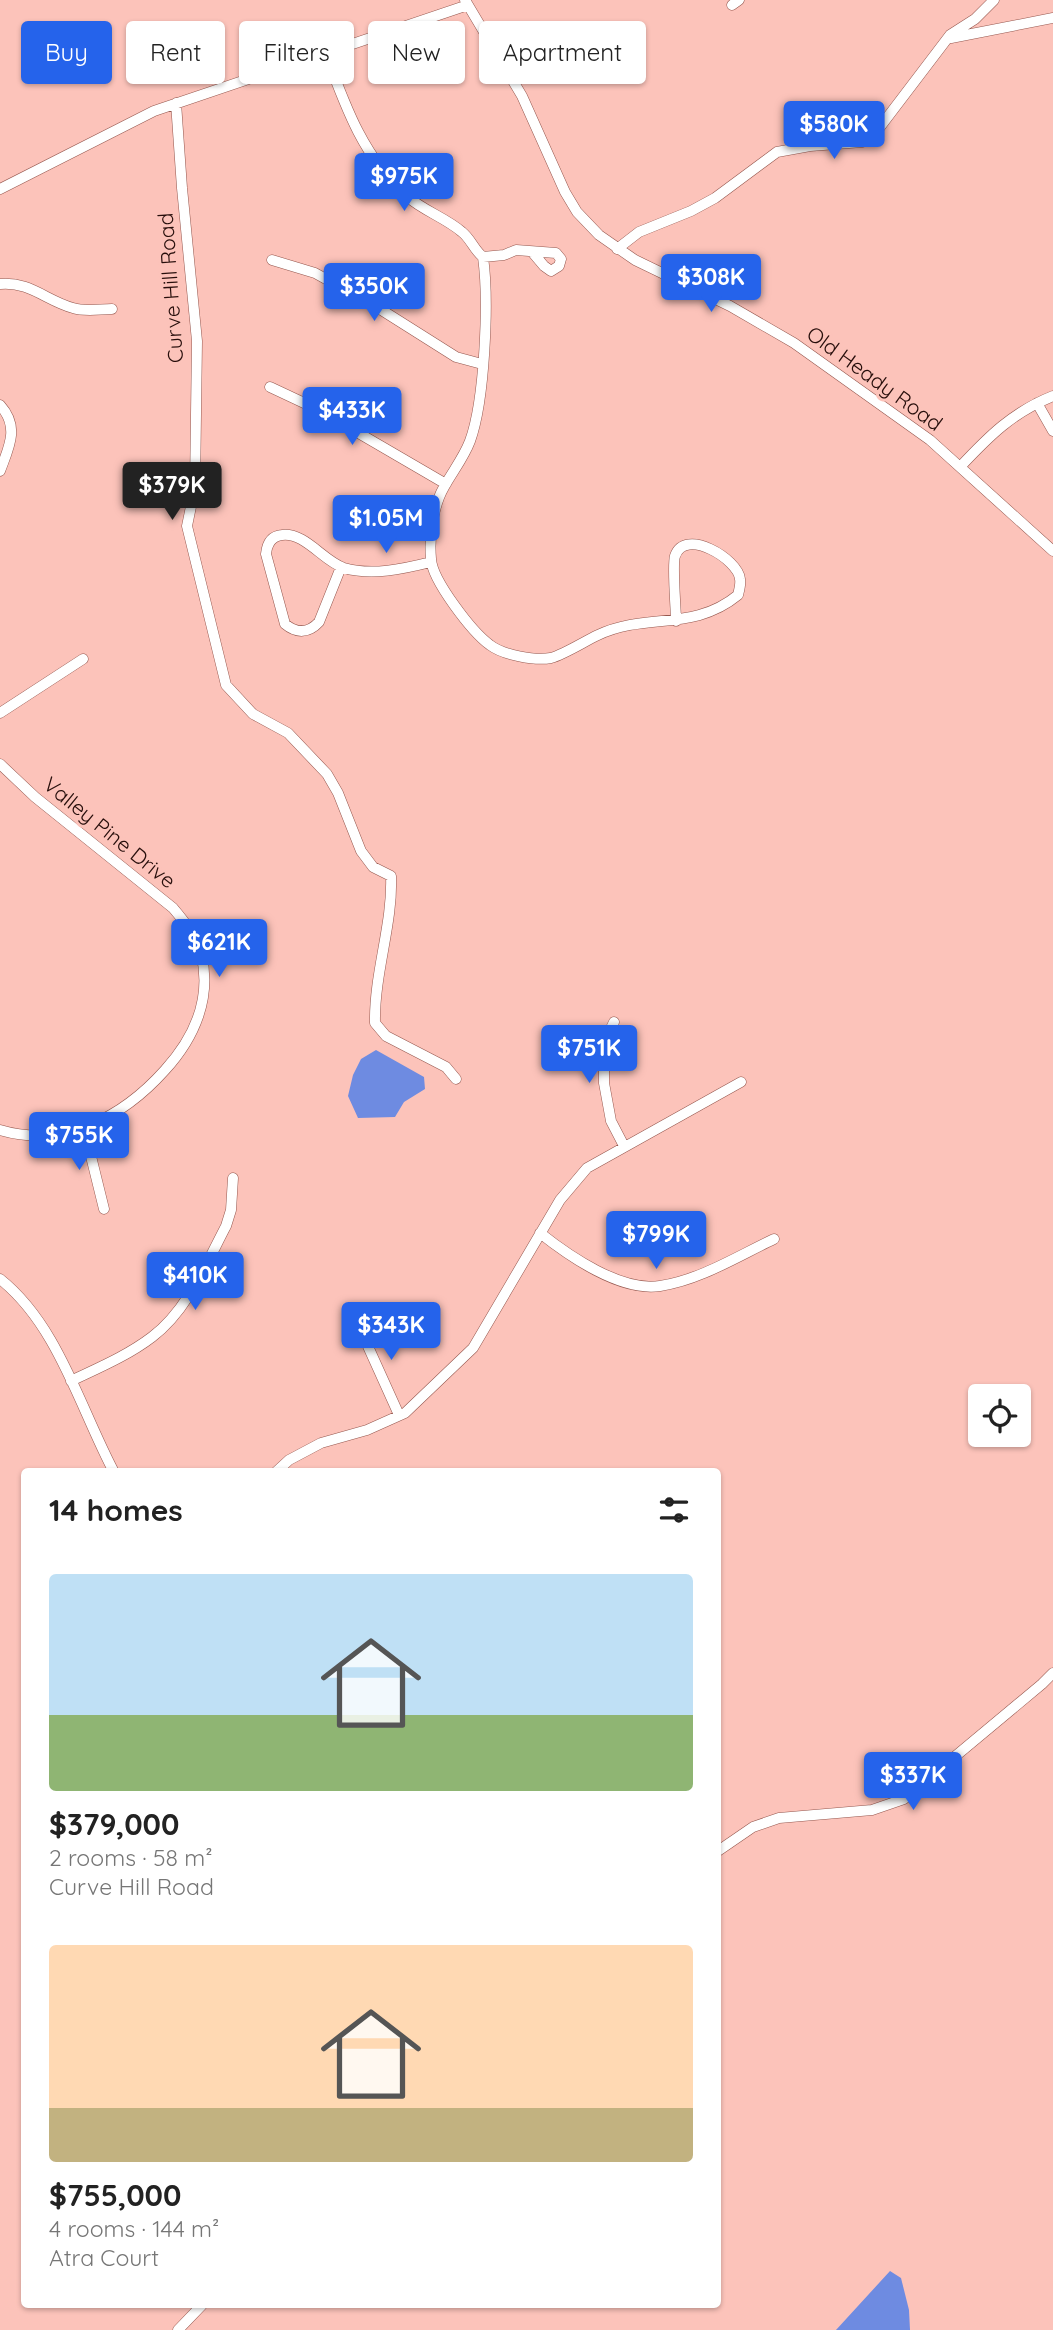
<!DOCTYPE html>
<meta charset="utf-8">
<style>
body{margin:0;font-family:Quicksand,sans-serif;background:#f6f6f6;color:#222;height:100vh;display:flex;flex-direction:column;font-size:26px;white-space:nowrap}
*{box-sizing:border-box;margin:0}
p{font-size:23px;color:#767676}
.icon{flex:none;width:38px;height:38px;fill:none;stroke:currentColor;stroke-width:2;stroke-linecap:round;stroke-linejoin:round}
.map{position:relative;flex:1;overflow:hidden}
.details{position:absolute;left:21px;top:1468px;width:700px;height:840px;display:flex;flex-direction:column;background:#fff;border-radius:7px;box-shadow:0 2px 5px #0004}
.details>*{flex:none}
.hud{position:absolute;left:21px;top:21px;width:700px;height:63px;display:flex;gap:14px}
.fabs{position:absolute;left:968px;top:1384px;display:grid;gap:14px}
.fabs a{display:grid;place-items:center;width:63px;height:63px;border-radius:7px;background:#fff;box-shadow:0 2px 5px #0004;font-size:35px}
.price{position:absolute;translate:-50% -60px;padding:0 16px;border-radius:7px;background:#2563eb;color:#fff;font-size:23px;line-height:46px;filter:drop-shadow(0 2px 4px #0008)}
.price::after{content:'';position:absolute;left:50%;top:42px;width:21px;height:16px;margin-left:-10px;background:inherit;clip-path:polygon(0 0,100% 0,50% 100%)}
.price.active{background:#222;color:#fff}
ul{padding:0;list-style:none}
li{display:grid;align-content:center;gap:14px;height:371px;padding:0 28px}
li span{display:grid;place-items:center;height:217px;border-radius:7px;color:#555}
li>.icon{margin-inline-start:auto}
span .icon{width:126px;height:126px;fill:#fffc;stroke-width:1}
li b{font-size:30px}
h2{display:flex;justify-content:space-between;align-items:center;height:84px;padding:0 28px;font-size:30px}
.chip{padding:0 24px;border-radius:7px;background:#fff;box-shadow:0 2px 5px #0004;font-size:24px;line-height:63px}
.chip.active{background:#2563eb;color:#fff}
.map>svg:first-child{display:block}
</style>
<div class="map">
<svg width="1053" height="2330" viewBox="0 0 1053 2330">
<rect width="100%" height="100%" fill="#fcc3ba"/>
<!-- water -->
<path fill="#6e8be1" d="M376,1050l48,27 1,12 -21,13 -9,15 -37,1 -10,-22 5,-21 8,-16z
M890,2271l11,7 8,32 1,20h-74z"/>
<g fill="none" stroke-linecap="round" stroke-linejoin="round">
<!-- minor casing -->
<g stroke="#95574e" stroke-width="11">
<path id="minor" d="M465,0l57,96 43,96 12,20 22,23 36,25 95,46 64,37 136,97 123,111
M732,5l7,-5
M951,38l102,-20
M326,54c19,52 38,105 82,143 16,14 38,21 54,35 9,7 12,18 21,25 6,43 2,143 -13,184 -6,16 -17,30 -26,46 -11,19 -15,49 -13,72 1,21 41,73 59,86 13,10 45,16 61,13 14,-4 34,-17 47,-23 49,-23 95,-3 140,-40 1,-4 3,-11 2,-16 -2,-20 -55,-52 -65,-23 -3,9 1,53 1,65
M176,103l6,85 15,153 -2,146 -8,39 39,159 27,29 35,19 39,41 11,19 23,58 12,16 18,9c2,48 -17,97 -16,147l11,13 60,31 10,12
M0,189l154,-78 314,-106
M617,249l22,-17 52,-21 24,-13 62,-46 33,-6 52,-4 18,-15 70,-92 25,-16 19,-19
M483,257l21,-2 12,-5 40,3 5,6 -2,7 -8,5 -7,-5 -11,-13
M272,260l43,13 65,36 76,48 26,7
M0,284c29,-3 47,17 73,24 12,4 27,1 39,1
M270,387l49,23 127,74
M1037,403l16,28
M0,405c20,22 9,42 0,66
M960,467c29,-31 53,-55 93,-71
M341,567l-22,55c-10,11 -22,12 -34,2l-19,-70c1,-10 5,-18 16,-19 23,-3 41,26 62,33 28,8 59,1 87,-6
M0,713l83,-54
M0,764l35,33 138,111c11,13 23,28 28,45 11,44 -6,84 -36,117 -42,47 -101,79 -165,60
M614,1022l-10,21v40l7,38 13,25
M84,1128l20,81
M540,1233c29,23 81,59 120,53 40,-6 78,-30 114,-47
M0,1279c58,46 80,129 114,193
M357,1322l42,93
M71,1381c27,-13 56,-25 81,-44 35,-26 54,-73 74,-111l5,-16 2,-32
M276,1472l13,-12 32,-17 46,-13 38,-17 68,-65 87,-148 27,-32 154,-86
M718,1851l35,-24 26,-9 93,-8 32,-11 138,-115 11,-11
M178,2330l24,-25"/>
</g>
<!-- minor -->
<use href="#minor" stroke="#fff" stroke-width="10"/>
</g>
<g text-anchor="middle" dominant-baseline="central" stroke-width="6" stroke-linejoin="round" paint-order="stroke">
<!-- street labels -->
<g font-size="21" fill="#270e0b" stroke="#fcc3ba">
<text transform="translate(170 288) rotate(-94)">Curve Hill Road</text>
<text transform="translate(875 378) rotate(36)">Old Heady Road</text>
<text transform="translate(110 832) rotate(39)">Valley Pine Drive</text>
</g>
</g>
</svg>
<div class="fabs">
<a><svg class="icon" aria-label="locate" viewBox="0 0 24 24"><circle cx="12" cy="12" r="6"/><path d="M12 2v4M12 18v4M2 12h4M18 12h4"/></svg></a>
</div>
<b class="price" style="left:834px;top:161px">$580K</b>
<b class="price" style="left:404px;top:213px">$975K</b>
<b class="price" style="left:711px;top:314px">$308K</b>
<b class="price" style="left:374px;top:323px">$350K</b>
<b class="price" style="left:352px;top:447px">$433K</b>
<b class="price active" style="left:172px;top:522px">$379K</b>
<b class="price" style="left:386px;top:555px">$1.05M</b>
<b class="price" style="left:219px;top:979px">$621K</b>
<b class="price" style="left:589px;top:1085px">$751K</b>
<b class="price" style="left:79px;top:1172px">$755K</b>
<b class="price" style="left:656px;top:1271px">$799K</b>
<b class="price" style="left:195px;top:1312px">$410K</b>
<b class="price" style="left:391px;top:1362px">$343K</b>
<b class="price" style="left:913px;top:1812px">$337K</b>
<div class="hud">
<a class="chip active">Buy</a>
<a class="chip">Rent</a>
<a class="chip">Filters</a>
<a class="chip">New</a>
<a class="chip">Apartment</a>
</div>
<section class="details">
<h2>14 homes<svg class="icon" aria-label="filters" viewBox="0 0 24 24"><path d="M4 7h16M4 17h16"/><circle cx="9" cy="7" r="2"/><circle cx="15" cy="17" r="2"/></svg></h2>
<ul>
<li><span style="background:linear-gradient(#bfe0f5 65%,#8fb573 0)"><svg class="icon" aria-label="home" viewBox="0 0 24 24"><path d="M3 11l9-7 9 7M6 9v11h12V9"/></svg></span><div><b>$379,000</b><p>2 rooms · 58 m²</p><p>Curve Hill Road</p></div></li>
<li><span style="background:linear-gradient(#ffd9b3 75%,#c2b280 0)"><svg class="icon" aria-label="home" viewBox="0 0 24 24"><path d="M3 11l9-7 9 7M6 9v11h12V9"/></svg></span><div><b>$755,000</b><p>4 rooms · 144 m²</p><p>Atra Court</p></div></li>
</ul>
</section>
</div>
